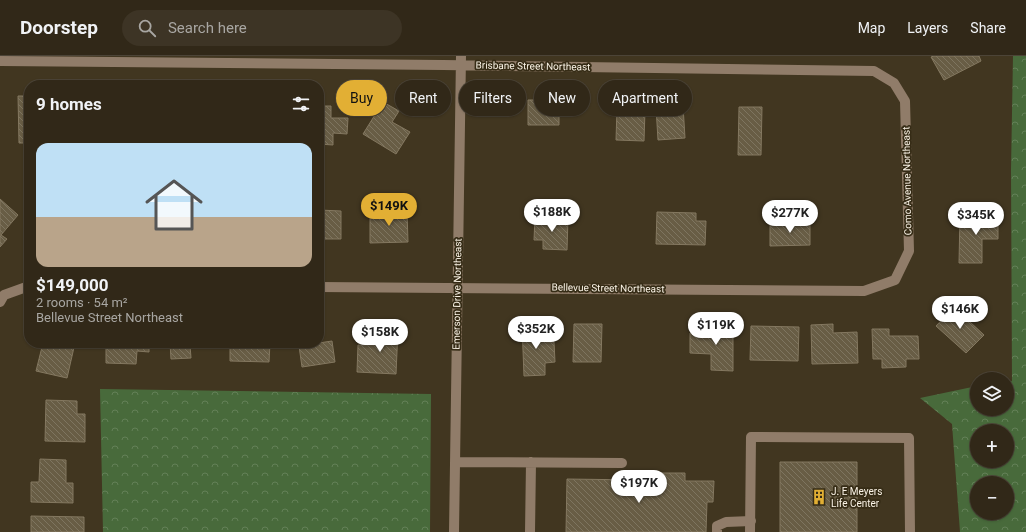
<!DOCTYPE html>
<meta charset="utf-8">
<style>
body{margin:0;font-family:Roboto,sans-serif;background:#3d3425;color:#f1f3f6;height:100vh;display:flex;flex-direction:column;font-size:15px;white-space:nowrap}
*{box-sizing:border-box;margin:0}
p{font-size:13px;color:#a8a6a2}
.icon{flex:none;width:22px;height:22px;fill:none;stroke:currentColor;stroke-width:2;stroke-linecap:round;stroke-linejoin:round}
.map{position:relative;flex:1;overflow:hidden}
.sheet{position:absolute;left:24px;top:24px;width:300px;height:268px;display:flex;flex-direction:column;background:#312818;border-radius:16px;box-shadow:0 1px 3px #0004,0 0 0 1px #4c4437}
.sheet>*{flex:none}
.top-card{position:absolute;left:336px;top:24px;width:380px;height:36px;display:flex;gap:8px}
.tools{position:absolute;left:970px;top:316px;display:grid;gap:8px}
.tools a{display:grid;place-items:center;width:44px;height:44px;border-radius:50%;background:#312818;box-shadow:0 1px 3px #0004,0 0 0 1px #4c4437;font-size:20px}
.price{position:absolute;translate:-50% -34px;padding:0 9px;border-radius:14px;background:#fff;color:#222;font-size:13px;line-height:26px;filter:drop-shadow(0 1px 2px #0008)}
.price::after{content:'';position:absolute;left:50%;top:24px;width:12px;height:9px;margin-left:-6px;background:inherit;clip-path:polygon(0 0,100% 0,50% 100%)}
.price.selected{background:#e2af34;color:#111}
ul{padding:0;list-style:none}
li{display:grid;align-content:center;gap:8px;height:212px;padding:0 12px}
li+li{border-top:1px solid #4c4437}
li span{display:grid;place-items:center;height:124px;border-radius:12px;color:#555}
li>.icon{margin-inline-start:auto}
span .icon{width:72px;height:72px;fill:#fffc;stroke-width:1}
li b{font-size:17px}
h2{display:flex;justify-content:space-between;align-items:center;height:48px;padding:0 12px;font-size:17px}
.tag{padding:0 14px;border-radius:18px;background:#312818;box-shadow:0 1px 3px #0004,0 0 0 1px #4c4437;font-size:14px;line-height:36px}
.tag.selected{background:#e2af34;color:#111}
header{display:flex;align-items:center;gap:24px;box-sizing:border-box;height:56px;padding:0 20px;background:#312818;border-bottom:1px solid #4c4437}
header strong{font-size:19px}
nav{display:flex;gap:22px;margin-inline-start:auto;font-size:14px}
.search{width:280px;height:36px;background:#3d3425;display:flex;align-items:center;gap:10px;box-sizing:border-box;padding:0 14px;border-radius:22px;color:#a8a6a2;font-size:15px}
.map>svg:first-child{display:block}
</style>
<header>
<strong>Doorstep</strong>
<div class="search"><svg class="icon" aria-label="search" viewBox="0 0 24 24"><circle cx="10" cy="10" r="6"/><path d="M15 15l6 6"/></svg>Search here</div>
<nav><a>Map</a><a>Layers</a><a>Share</a></nav>
</header>
<div class="map">
<svg width="1026" height="476" viewBox="0 0 1026 476">
<defs>
<pattern id="forest-crowns" width="20" height="18" patternUnits="userSpaceOnUse"><rect width="20" height="18" fill="#486a3b"/><path d="M2 6a3 3 0 1 1 6 0M12 15a3 3 0 1 1 6 0" fill="none" stroke="#638057"/></pattern>
<pattern id="building-back-hatch" width="6" height="6" patternUnits="userSpaceOnUse"><rect width="6" height="6" fill="#685d45"/><path d="M-1 5l2 2M0 0l6 6M5-1l2 2" fill="none" stroke="#7e7560"/></pattern>
</defs>
<rect width="100%" height="100%" fill="#413620"/>
<!-- forest -->
<path fill="url(#forest-crowns)" fill-rule="evenodd" d="M1013,0h13v476h-66l-8,-108 -32,-26 57,-12v23h30v-27l5,-1 -1,-211zM977,375h30v30h-30zM977,427h30v30h-30z
M100,333l331,5 -1,138h-327z"/>
<!-- building -->
<path fill="url(#building-back-hatch)" stroke="#847860" d="M934,0h45l2,5 -37,19 -13,-23z
M18,40h11v47h-10z
M528,44h31v25h-31z
M383,46l16,9 -7,11 18,10 -14,22 -33,-20z
M319,50h12v12h17l-1,16 -14,-1v12l-14,-1z
M683,50l2,32 -27,2 -2,-33z
M739,51h23l-1,48h-23z
M617,53l28,1 -1,31 -28,-1z
M0,143l18,16 -17,20 6,4 -7,8z
M319,154l22,1v28h-21v9z
M407,155l1,31 -38,1v-31z
M657,156l39,1v8h10l-1,24 -49,-1z
M960,159h38v24h-16v24h-23z
M535,161l33,1 -1,32 -24,-1v-9h-9z
M810,166v23l-40,1v-23z
M954,251l30,28 -18,18 -30,-27z
M712,266l21,1v48l-22,-1v-16l-21,-1v-20h22z
M545,268l1,18h8l1,20 -10,1v12l-21,1 -2,-51z
M574,268h28l-1,38h-28z
M833,268v9l24,-1 1,31 -46,1 -1,-39z
M751,270l48,1 -1,34 -48,-1z
M375,272l23,1 -2,45 -39,-2 1,-27h17z
M872,273h17v7h29l1,23h-13v8l-24,1v-9h-9z
M332,285l3,21 -33,5 -3,-21z
M43,287h32l-8,35 -31,-7z
M106,287h43v9l-12,-1 -1,13 -30,-1z
M170,287h38v2h-18l1,13 -20,1z
M230,287h40l-1,19 -39,-1z
M46,344l31,1v13h8v28l-40,-1z
M40,403l26,1v23h7v20l-42,-1v-20h8z
M780,406h77v70h-77z
M638,417h47v8h29l-1,21h-6l-1,30h-140l1,-53 71,1z
M31,460l53,1v15h-53z"/>
<g fill="none" stroke-linecap="round" stroke-linejoin="round">
<!-- minor -->
<path stroke="#907c69" stroke-width="10" d="M0,5l443,4 431,6 20,12 11,18 4,150 -14,29 -31,11 -545,-4
M0,246l4,-7 25,-9
M455,406l167,1
M454,476l7,-476
M530,476l1,-70
M717,476v-6l9,-4 25,-1
M750,476l1,-95 158,1 1,94"/>
</g>
<!-- icons -->
<defs>
<g id="building-bare" transform="scale(1.2)"><path d="M-4-6H4V6H1V3H-1V6H-4ZM-2.5-4.3h1.7v1.8h-1.7ZM.8-4.3h1.7v1.8H.8ZM-2.5-1h1.7V.8h-1.7ZM.8-1h1.7V.8H.8Z" fill="#e2af34" stroke="#362c16" stroke-width="2.5" paint-order="stroke"/></g>
</defs>
<g fill-rule="evenodd">
<use href="#building-bare" x="819" y="441"/>
</g>
<g text-anchor="middle" dominant-baseline="central" stroke-width="3.5" stroke-linejoin="round" paint-order="stroke">
<!-- street labels -->
<g font-size="10" fill="#faf3e6" stroke="#362c16">
<text transform="translate(533 10) rotate(1)">Brisbane Street Northeast</text>
<text transform="translate(907 125) rotate(-91)">Como Avenue Northeast</text>
<text transform="translate(608 232) rotate(1)">Bellevue Street Northeast</text>
<text transform="translate(457 238) rotate(-89)">Emerson Drive Northeast</text>
</g>
<!-- poi labels -->
<g font-size="10" fill="#faf3e6" stroke="#362c16" text-anchor="start">
<text x="831" y="435">J. E Meyers<tspan x="831" dy="12">Life Center</tspan></text>
</g>
</g>
</svg>
<div class="tools">
<a><svg class="icon" aria-label="layers" viewBox="0 0 24 24"><path d="M12 4l9 5-9 5-9-5zM3 14l9 5 9-5"/></svg></a>
<a>+</a>
<a>−</a>
</div>
<b class="price selected" style="left:389px;top:171px">$149K</b>
<b class="price" style="left:552px;top:177px">$188K</b>
<b class="price" style="left:790px;top:178px">$277K</b>
<b class="price" style="left:976px;top:180px">$345K</b>
<b class="price" style="left:960px;top:274px">$146K</b>
<b class="price" style="left:716px;top:290px">$119K</b>
<b class="price" style="left:536px;top:294px">$352K</b>
<b class="price" style="left:380px;top:297px">$158K</b>
<b class="price" style="left:639px;top:448px">$197K</b>
<div class="top-card">
<a class="tag selected">Buy</a>
<a class="tag">Rent</a>
<a class="tag">Filters</a>
<a class="tag">New</a>
<a class="tag">Apartment</a>
</div>
<section class="sheet">
<h2>9 homes<svg class="icon" aria-label="filters" viewBox="0 0 24 24"><path d="M4 7h16M4 17h16"/><circle cx="9" cy="7" r="2"/><circle cx="15" cy="17" r="2"/></svg></h2>
<ul>
<li><span style="background:linear-gradient(#bfe0f5 60%,#b9a48a 0)"><svg class="icon" aria-label="home" viewBox="0 0 24 24"><path d="M3 11l9-7 9 7M6 9v11h12V9"/></svg></span><div><b>$149,000</b><p>2 rooms · 54 m²</p><p>Bellevue Street Northeast</p></div></li>
</ul>
</section>
</div>
